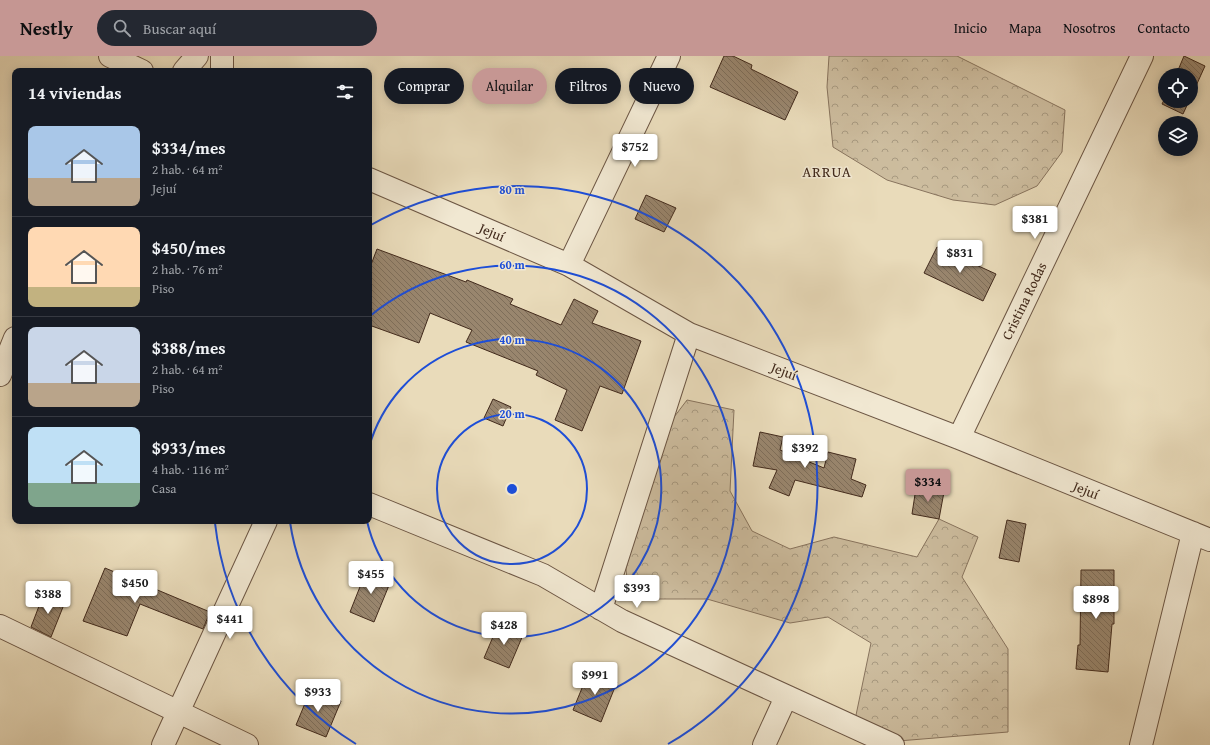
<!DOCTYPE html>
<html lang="es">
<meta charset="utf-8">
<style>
body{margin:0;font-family:"Gentium Book Plus",serif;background:#242831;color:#f1f3f6;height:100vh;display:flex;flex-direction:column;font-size:15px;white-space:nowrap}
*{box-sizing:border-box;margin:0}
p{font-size:13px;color:#9ea1a6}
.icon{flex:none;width:22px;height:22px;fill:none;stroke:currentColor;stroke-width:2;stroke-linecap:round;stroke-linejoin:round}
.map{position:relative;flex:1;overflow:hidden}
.drawer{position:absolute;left:12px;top:12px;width:360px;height:456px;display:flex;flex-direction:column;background:#171b24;border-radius:8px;box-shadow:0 2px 10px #0003}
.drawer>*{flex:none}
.top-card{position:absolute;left:384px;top:12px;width:380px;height:36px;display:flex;gap:8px}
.buttons{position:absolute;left:1158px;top:12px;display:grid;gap:8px}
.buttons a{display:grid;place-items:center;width:40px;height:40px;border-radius:50%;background:#171b24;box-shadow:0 2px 10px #0003;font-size:20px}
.price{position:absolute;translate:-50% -34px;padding:0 9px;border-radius:4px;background:#fff;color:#222;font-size:13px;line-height:26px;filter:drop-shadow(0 1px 2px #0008)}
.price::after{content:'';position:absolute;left:50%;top:24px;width:12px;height:9px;margin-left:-6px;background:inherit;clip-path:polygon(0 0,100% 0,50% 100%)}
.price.on{background:#c59692;color:#111}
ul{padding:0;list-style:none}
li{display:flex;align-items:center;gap:12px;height:100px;padding:0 16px}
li+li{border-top:1px solid #363941}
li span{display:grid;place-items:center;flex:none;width:112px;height:80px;border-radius:8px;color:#555}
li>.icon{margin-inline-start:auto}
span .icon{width:48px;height:48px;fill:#fffc;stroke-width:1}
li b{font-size:17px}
h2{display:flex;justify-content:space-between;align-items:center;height:48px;padding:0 16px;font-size:17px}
.chip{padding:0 14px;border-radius:18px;background:#171b24;box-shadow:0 2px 10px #0003;font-size:14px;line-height:36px}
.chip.on{background:#c59692;color:#111}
header{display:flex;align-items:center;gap:24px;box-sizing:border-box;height:56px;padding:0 20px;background:#c59692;color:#111}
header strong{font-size:19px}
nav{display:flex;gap:22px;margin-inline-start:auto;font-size:14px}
.search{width:280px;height:36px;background:#242831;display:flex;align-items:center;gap:10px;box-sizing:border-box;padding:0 14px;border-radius:22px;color:#9ea1a6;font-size:15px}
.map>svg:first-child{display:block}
</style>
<header>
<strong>Nestly</strong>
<div class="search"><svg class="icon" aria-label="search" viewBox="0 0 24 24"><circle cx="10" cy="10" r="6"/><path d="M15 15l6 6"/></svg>Buscar aquí</div>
<nav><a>Inicio</a><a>Mapa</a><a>Nosotros</a><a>Contacto</a></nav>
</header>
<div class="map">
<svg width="1210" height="689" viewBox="0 0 1210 689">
<defs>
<pattern id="forest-crowns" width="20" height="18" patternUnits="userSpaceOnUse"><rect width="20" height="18" fill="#cdbd9f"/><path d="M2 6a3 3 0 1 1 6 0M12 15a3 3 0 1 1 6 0" fill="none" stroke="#a89a81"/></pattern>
<pattern id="building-back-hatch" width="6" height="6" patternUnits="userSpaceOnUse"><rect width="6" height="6" fill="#99866e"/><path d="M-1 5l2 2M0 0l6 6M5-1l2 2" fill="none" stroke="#7e6e5a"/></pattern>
</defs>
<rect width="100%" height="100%" fill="#e9dbba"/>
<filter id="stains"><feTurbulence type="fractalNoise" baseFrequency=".005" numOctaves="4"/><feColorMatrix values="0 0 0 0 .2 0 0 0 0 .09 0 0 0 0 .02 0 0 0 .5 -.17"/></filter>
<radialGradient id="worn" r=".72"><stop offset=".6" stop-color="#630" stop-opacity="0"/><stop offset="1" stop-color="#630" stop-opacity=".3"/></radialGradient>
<!-- forest -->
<path fill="url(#forest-crowns)" stroke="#88745e" d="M829,0h128l108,54 -3,42 -25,34 -42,19 -42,-5 -66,-20 -54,-33 -6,-60z
M687,344l47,10 -4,81 22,40 38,18 44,-12 83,20 22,-38 39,18 -16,40 46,72v83l-122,10 -31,-22 16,-77 -43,-26 -38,6 -83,-24h-78l-4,-40 34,-122z"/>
<!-- building -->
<path fill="url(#building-back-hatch)" stroke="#422a1c" d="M724,0h9l19,9 -1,4 47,23 -13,28 -75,-33z
M1184,0l21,10 -14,31v-22h-15z
M1165,42v3h24l-6,13 -21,-10z
M646,139l30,13 -12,24 -29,-13z
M937,191l59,27 -13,27 -59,-28z
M377,193l89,33 1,-2 46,19 -3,5 51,21 13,-26 24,12 -6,12 49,18 -19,53 -22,-8 -18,45 -27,-11 12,-30 -31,-15 2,-4 -72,-29 6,-12 -42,-17 -11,30 -50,-18v-55z
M493,343l18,8 -8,19 -19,-8z
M760,376l23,5 -3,13 44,18 4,-16 28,7 -5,20 15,6 -4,12 -67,-17 -6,16 -20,-8 8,-18 -24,-4z
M916,432l28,4 -5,27 -27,-5z
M1007,464l19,4 -7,38 -20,-4z
M105,512l105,44 -7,17 -63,-25 -13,32 -44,-15z
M367,513l25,9 -18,44 -24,-10z
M1081,514h33v54h-2l-4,48 -32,-3 2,-24h2z
M44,537l21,9 -14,35 -20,-10z
M498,569l25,10 -14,33 -25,-10z
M589,615l28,11 -16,40 -28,-12z
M311,633l30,12 -15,36 -30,-12z"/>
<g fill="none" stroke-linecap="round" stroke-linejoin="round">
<!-- minor casing -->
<g stroke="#6c5644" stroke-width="24">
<path id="minor" d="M110,0l32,15
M222,0v15
M184,15l13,-15
M369,123l200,86 120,69 270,104 251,102
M569,209l100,-209
M0,319l15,-37
M959,382l183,-382
M369,448l174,71 79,46 271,124
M601,553l88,-275
M0,570l247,119
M163,689l103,-224
M764,689l22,-48
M1141,689l52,-212"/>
</g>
<!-- minor -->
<use href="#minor" stroke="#f1e8d2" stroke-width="22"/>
</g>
<!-- distance rings -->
<g fill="none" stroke="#1d4ed8" stroke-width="2">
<circle cx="512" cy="433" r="75"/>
<path d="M369 391A149 149 0 1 1 367 465"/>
<path d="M370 260A224 224 0 1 1 290 466"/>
<path d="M356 688A299 299 0 0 1 215 467M369 170A299 299 0 0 1 668 688"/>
</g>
<g text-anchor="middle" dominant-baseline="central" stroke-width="3" stroke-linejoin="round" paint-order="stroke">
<!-- street labels -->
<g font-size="14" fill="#422a1c" stroke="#f1e8d2">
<text transform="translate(492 176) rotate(23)">Jejuí</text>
<text transform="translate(1024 245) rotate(-64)">Cristina Rodas</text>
<text transform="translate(784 315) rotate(21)">Jejuí</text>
<text transform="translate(1086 434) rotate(22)">Jejuí</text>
</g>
<!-- neighbourhood labels -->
<g font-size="15" letter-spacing="1" fill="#422a1c" stroke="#f1e8d2">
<text x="827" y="115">ARRUA</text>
</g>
</g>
<circle cx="512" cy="433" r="6" fill="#1d4ed8" stroke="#f1e8d2" stroke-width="2"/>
<g font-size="12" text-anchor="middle" font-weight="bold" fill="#1d4ed8" stroke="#f1e8d2" stroke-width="3" stroke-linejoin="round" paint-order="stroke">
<text x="512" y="138">80 m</text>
<text x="512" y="213">60 m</text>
<text x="512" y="288">40 m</text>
<text x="512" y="362">20 m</text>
</g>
<rect width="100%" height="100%" filter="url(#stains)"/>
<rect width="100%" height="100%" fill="url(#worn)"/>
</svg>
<div class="buttons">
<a><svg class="icon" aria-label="locate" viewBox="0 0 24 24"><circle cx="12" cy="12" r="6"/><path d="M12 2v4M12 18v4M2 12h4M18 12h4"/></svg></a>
<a><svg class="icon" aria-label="layers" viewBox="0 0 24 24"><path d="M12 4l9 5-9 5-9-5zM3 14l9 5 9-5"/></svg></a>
</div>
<b class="price" style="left:635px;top:112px">$752</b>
<b class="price" style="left:1035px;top:184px">$381</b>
<b class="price" style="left:960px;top:218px">$831</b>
<b class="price" style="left:805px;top:413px">$392</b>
<b class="price on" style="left:928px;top:447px">$334</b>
<b class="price" style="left:371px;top:539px">$455</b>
<b class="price" style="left:135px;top:548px">$450</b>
<b class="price" style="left:637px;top:553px">$393</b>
<b class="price" style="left:48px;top:559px">$388</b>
<b class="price" style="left:1096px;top:564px">$898</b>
<b class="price" style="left:230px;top:584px">$441</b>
<b class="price" style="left:504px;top:590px">$428</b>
<b class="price" style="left:595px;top:640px">$991</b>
<b class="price" style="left:318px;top:657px">$933</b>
<div class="top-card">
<a class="chip">Comprar</a>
<a class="chip on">Alquilar</a>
<a class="chip">Filtros</a>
<a class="chip">Nuevo</a>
</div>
<section class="drawer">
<h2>14 viviendas<svg class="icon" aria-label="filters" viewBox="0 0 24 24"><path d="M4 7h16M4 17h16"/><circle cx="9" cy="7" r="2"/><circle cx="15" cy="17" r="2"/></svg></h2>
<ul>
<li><span style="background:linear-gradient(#a9c7e8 65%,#b9a48a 0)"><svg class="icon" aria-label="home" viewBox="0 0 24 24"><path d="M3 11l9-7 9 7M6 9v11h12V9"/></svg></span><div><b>$334/mes</b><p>2 hab. · 64 m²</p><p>Jejuí</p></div></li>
<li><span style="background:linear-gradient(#ffd9b3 75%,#c2b280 0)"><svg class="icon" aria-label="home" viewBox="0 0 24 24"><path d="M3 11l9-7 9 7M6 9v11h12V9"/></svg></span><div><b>$450/mes</b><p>2 hab. · 76 m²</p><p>Piso</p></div></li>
<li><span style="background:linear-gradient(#c9d6e8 70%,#b9a48a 0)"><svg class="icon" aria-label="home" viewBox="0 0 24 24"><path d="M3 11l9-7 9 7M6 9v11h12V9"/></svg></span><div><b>$388/mes</b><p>2 hab. · 64 m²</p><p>Piso</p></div></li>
<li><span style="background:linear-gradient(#bfe0f5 70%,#7fa58c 0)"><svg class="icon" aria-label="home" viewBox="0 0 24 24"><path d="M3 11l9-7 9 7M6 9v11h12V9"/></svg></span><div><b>$933/mes</b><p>4 hab. · 116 m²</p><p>Casa</p></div></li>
</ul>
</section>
</div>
